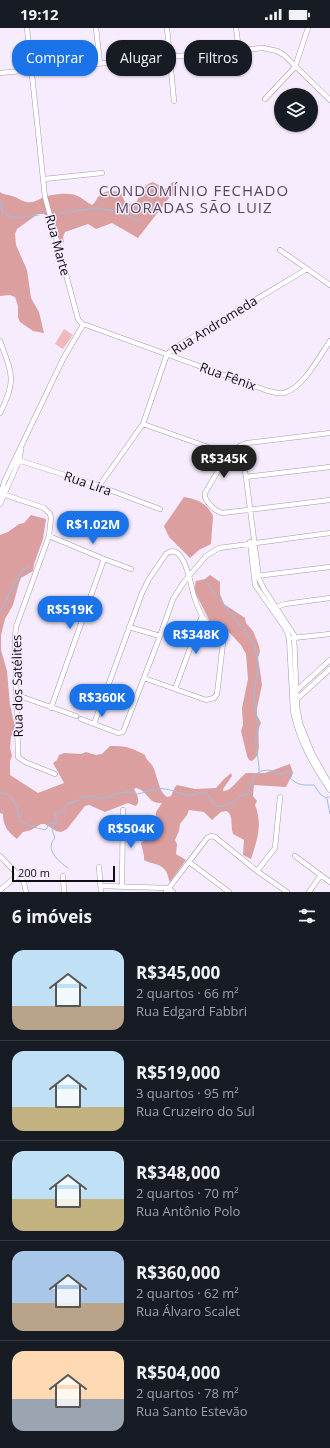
<!DOCTYPE html>
<html lang="pt">
<meta charset="utf-8">
<style>
body{margin:0;font-family:"Open Sans",sans-serif;background:#242831;color:#f1f3f6;height:100vh;display:flex;flex-direction:column;font-size:15px;white-space:nowrap}
*{box-sizing:border-box;margin:0}
p{font-size:13px;color:#9ea1a6}
.icon{flex:none;width:22px;height:22px;fill:none;stroke:currentColor;stroke-width:2;stroke-linecap:round;stroke-linejoin:round}
.map{position:relative;height:864px;overflow:hidden}
.details{display:flex;flex-direction:column;background:#171b24;flex:1}
.details>*{flex:none}
.top-card{position:absolute;left:12px;top:12px;width:306px;height:36px;display:flex;gap:8px}
.controls{position:absolute;left:274px;top:60px;display:grid;gap:8px}
.controls a{display:grid;place-items:center;width:44px;height:44px;border-radius:50%;background:#171b24;box-shadow:0 1px 3px #0004;font-size:20px}
.scale{position:absolute;left:12px;bottom:10px;width:103px;box-sizing:border-box;padding-left:4px;border:2px solid #100c13;border-top:0;font-size:11px;line-height:14px;white-space:nowrap;color:#100c13;-webkit-text-stroke:3px #f6ecfe;paint-order:stroke}
.price{position:absolute;translate:-50% -34px;padding:0 9px;border-radius:14px;background:#1a73e8;color:#fff;font-size:13px;line-height:26px;filter:drop-shadow(0 1px 2px #0008)}
.price::after{content:'';position:absolute;left:50%;top:24px;width:12px;height:9px;margin-left:-6px;background:inherit;clip-path:polygon(0 0,100% 0,50% 100%)}
.price.active{background:#222;color:#fff}
ul{padding:0;list-style:none}
li{display:flex;align-items:center;gap:12px;height:100px;padding:0 12px}
li+li{border-top:1px solid #363941}
li span{display:grid;place-items:center;flex:none;width:112px;height:80px;border-radius:12px;color:#555}
li>.icon{margin-inline-start:auto}
span .icon{width:48px;height:48px;fill:#fffc;stroke-width:1}
li b{font-size:17px}
h2{display:flex;justify-content:space-between;align-items:center;height:48px;padding:0 12px;font-size:17px}
.tag{padding:0 14px;border-radius:16px;background:#171b24;box-shadow:0 1px 3px #0004;font-size:14px;line-height:36px}
.tag.active{background:#1a73e8;color:#fff}
.status{display:flex;justify-content:space-between;align-items:center;height:28px;padding:0 20px;background:#171b24;direction:ltr}
.status svg{height:11px;fill:currentColor}
.map>svg:first-child{display:block}
</style>
<div class="status"><b>19:12</b><svg viewBox="0 0 49 12"><path d="M0 12V9h3v3zM5 12V6h3v6zM10 12V3h3v9zM15 12V0h3v12zM26 1h20v11H26zM47 4h2v5h-2z"/></svg></div>
<div class="map">
<svg width="330" height="864" viewBox="0 0 330 864">
<rect width="100%" height="100%" fill="#f6ecfe"/>
<!-- green -->
<path fill="#f0baba" d="M64,301l9,6 -10,14 -8,-5z"/>
<!-- forest -->
<path fill="#db9fa0" d="M153,154l12,7 8,-7 5,2 -1,7 -8,7 -31,40 -26,-15 -16,6 -8,-5 -23,8 -2,5 1,6 -7,-3 1,-10 -9,-13 -5,-3h-6l-21,15 -2,5 1,11 11,25 4,28 8,14 5,21 -11,-2 -13,-9 -2,-5v-11l-3,-9 -5,-2 -10,1v-104c4,3 7,2 12,4 5,1 9,5 14,6 9,1 11,-2 18,-5 7,-2 18,-4 25,-3 10,0 15,7 23,11 3,-2 4,-5 6,-8 6,-7 16,-7 23,-4l4,9 5,2 7,-3c4,-8 6,-16 16,-19z
M184,469c13,2 23,6 29,19l-2,28 -12,6 -9,8 -21,-21 -5,-11z
M31,487l15,4 -3,20 -9,25 -1,7 -12,7 -2,5 -6,22 -8,14 -4,16v15l6,21 3,34 5,22 -4,10 -1,11 2,8 -2,5v14l28,18 26,-10 -11,-20 4,-3 2,-5 5,-2 17,1 5,-2 10,3 6,-1 8,-8c16,0 20,1 35,9 1,5 4,6 7,10 6,10 6,26 15,32l4,-1 4,-9 2,-2 18,4 21,-1 8,-9 7,-6 1,3 -9,13v2c8,1 16,-13 23,-18h19l25,-9 3,9 -7,14 -32,-2 -1,11 4,5 -2,4c8,20 2,35 -4,54l-8,-4 1,-15 -11,-6c-3,-9 1,-17 -6,-23l-6,1 -9,8 -8,-8 -15,-2 -2,5 -7,9 -1,7 -4,9 2,4 -1,10 10,6 -16,22c-2,-3 -2,-9 -5,-12 -5,-7 -15,-6 -21,-10v-4l-3,-13 13,-10 2,-21 6,-9c-15,1 -13,-12 -26,-15l-2,1c3,6 7,12 2,17l-8,-3 -23,9 -16,-7 -4,1 -18,23 -6,3 -5,-1 -11,-7h-4l-10,6 -8,2 -6,7c-9,-7 -14,-13 -14,-25l-3,-1v-278l8,-3 11,-8 5,-1z
M210,547l10,7v12l4,10 21,14 1,5 7,8 6,15 1,6 -2,5 4,28 -5,23v7l4,8c-7,12 4,29 -9,38l-3,-1 -2,-4 -6,-25 2,-6 -1,-17 6,-29 -2,-25 -5,-9 -14,-15 -15,-4 -18,-36 2,-9 9,-2z"/>
<g fill="none" stroke-linecap="round" stroke-linejoin="round">
<!-- stream -->
<path stroke="#94c2e6" stroke-width="1" d="M0,173l3,13 13,4 23,-3
M60,185l37,-5 19,3 23,10
M206,554l41,52 8,12 3,20 -4,30 4,33c-6,14 2,29 1,43
M0,584l19,-37 4,-5 7,-3
M0,765c15,-1 17,16 20,28l14,6 11,3 2,-2 3,-6 5,2 2,-1 -2,-9 8,-3 6,-8 8,-2 6,-5 3,2 6,-2c14,6 21,-3 34,-4 4,-1 7,2 12,2 9,-2 16,-7 27,-5 9,1 16,6 24,6 7,1 11,-5 18,-2 2,3 4,9 7,11 9,8 20,-4 27,-8 1,-1 5,-1 6,-1l7,-19 7,-5 7,-1 14,4 6,-3 4,5 -2,2c8,8 14,7 24,7l6,9 6,4 3,-1
M327,771l3,15
M54,796l-2,6 3,8c-11,11 4,24 13,30"/>
<!-- minor casing -->
<g stroke="#a599ae" stroke-width="5.5">
<path id="minor" d="M27,0l18,169 33,122 5,6
M96,0l4,35
M167,0l7,73
M236,0l3,22
M0,45l263,-25 14,3 7,4 46,45
M265,71l30,-32 13,-39
M44,151l58,-6
M280,222l50,35
M83,297h3l182,66c5,1 11,3 16,2 19,-5 35,-36 46,-52
M0,313c12,33 17,39 0,72
M143,396l65,23
M330,405l-83,10c-19,5 -32,34 -42,50 -2,7 10,18 17,20l108,-13
M240,418l6,31 13,102 5,10 30,46 3,72 3,16 12,30 18,32
M15,431l84,27 61,23
M246,449l84,-10
M99,458l44,-62 24,-70 14,-10 126,-75
M0,465l44,15 6,6 1,4 -2,18 -33,91 -1,9 3,121 7,5 30,12
M0,469l4,-15 11,-23 48,-100 20,-34
M0,476l19,-43 2,-11
M49,508l55,23 27,10
M250,514l5,43 30,43 4,9 4,74c6,30 20,54 37,79
M256,548l74,-9
M274,582l5,-4 6,-2 45,-6
M129,599l31,9
M293,610l37,-4
M175,661l27,-73
M296,663l34,-31
M17,667l59,21
M296,672l34,-31
M51,680l53,-149
M81,691l37,14 5,-1 37,-96 13,-37 11,-17 22,-26 13,-8 111,-15
M94,696l48,-131 7,-14 17,-25c18,-14 25,32 28,42 2,6 5,14 8,20 6,9 16,17 21,27l-6,51 -3,4 -8,2 -62,-22
M0,828l22,23 2,4 2,9
M295,828l35,26
M189,834l40,30
M99,839l2,25
M257,843l18,-23 5,-51
M63,848l1,16
M101,858l67,2 5,4
M122,859l1,-77
M0,862l18,-15
M166,864l41,-54 4,-2 4,1 42,34 30,21
M309,864l12,-17"/>
</g>
<!-- minor -->
<use href="#minor" stroke="#fff" stroke-width="4.5"/>
</g>
<g text-anchor="middle" dominant-baseline="central" stroke-width="3" stroke-linejoin="round" paint-order="stroke">
<!-- street labels -->
<g font-size="13" fill="#100c13" stroke="#f6ecfe">
<text transform="translate(58 217) rotate(75)">Rua Marte</text>
<text transform="translate(214 297) rotate(-32)">Rua Andromeda</text>
<text transform="translate(228 348) rotate(20)">Rua Fênix</text>
<text transform="translate(88 455) rotate(19)">Rua Lira</text>
<text transform="translate(17 658) rotate(-91)">Rua dos Satélites</text>
</g>
<!-- quarter labels -->
<g font-size="15" letter-spacing="1" fill="#544a5c" stroke="#f6ecfe">
<text x="194" y="162">CONDOMÍNIO FECHADO<tspan x="194" dy="17">MORADAS SÃO LUIZ</tspan></text>
</g>
</g>
</svg>
<div class="controls">
<a><svg class="icon" aria-label="layers" viewBox="0 0 24 24"><path d="M12 4l9 5-9 5-9-5zM3 14l9 5 9-5"/></svg></a>
</div>
<div class="scale">200 m</div>
<b class="price active" style="left:224px;top:451px">R$345K</b>
<b class="price" style="left:93px;top:517px">R$1.02M</b>
<b class="price" style="left:70px;top:602px">R$519K</b>
<b class="price" style="left:196px;top:627px">R$348K</b>
<b class="price" style="left:102px;top:690px">R$360K</b>
<b class="price" style="left:131px;top:821px">R$504K</b>
<div class="top-card">
<a class="tag active">Comprar</a>
<a class="tag">Alugar</a>
<a class="tag">Filtros</a>
</div>
</div>
<section class="details">
<h2>6 imóveis<svg class="icon" aria-label="filters" viewBox="0 0 24 24"><path d="M4 7h16M4 17h16"/><circle cx="9" cy="7" r="2"/><circle cx="15" cy="17" r="2"/></svg></h2>
<ul>
<li><span style="background:linear-gradient(#bfe0f5 70%,#b9a48a 0)"><svg class="icon" aria-label="home" viewBox="0 0 24 24"><path d="M3 11l9-7 9 7M6 9v11h12V9"/></svg></span><div><b>R$345,000</b><p>2 quartos · 66 m²</p><p>Rua Edgard Fabbri</p></div></li>
<li><span style="background:linear-gradient(#bfe0f5 70%,#c2b280 0)"><svg class="icon" aria-label="home" viewBox="0 0 24 24"><path d="M3 11l9-7 9 7M6 9v11h12V9"/></svg></span><div><b>R$519,000</b><p>3 quartos · 95 m²</p><p>Rua Cruzeiro do Sul</p></div></li>
<li><span style="background:linear-gradient(#bfe0f5 60%,#c2b280 0)"><svg class="icon" aria-label="home" viewBox="0 0 24 24"><path d="M3 11l9-7 9 7M6 9v11h12V9"/></svg></span><div><b>R$348,000</b><p>2 quartos · 70 m²</p><p>Rua Antônio Polo</p></div></li>
<li><span style="background:linear-gradient(#a9c7e8 65%,#b9a48a 0)"><svg class="icon" aria-label="home" viewBox="0 0 24 24"><path d="M3 11l9-7 9 7M6 9v11h12V9"/></svg></span><div><b>R$360,000</b><p>2 quartos · 62 m²</p><p>Rua Álvaro Scalet</p></div></li>
<li><span style="background:linear-gradient(#ffd9b3 60%,#9aa5b1 0)"><svg class="icon" aria-label="home" viewBox="0 0 24 24"><path d="M3 11l9-7 9 7M6 9v11h12V9"/></svg></span><div><b>R$504,000</b><p>2 quartos · 78 m²</p><p>Rua Santo Estevão</p></div></li>
</ul>
</section>
